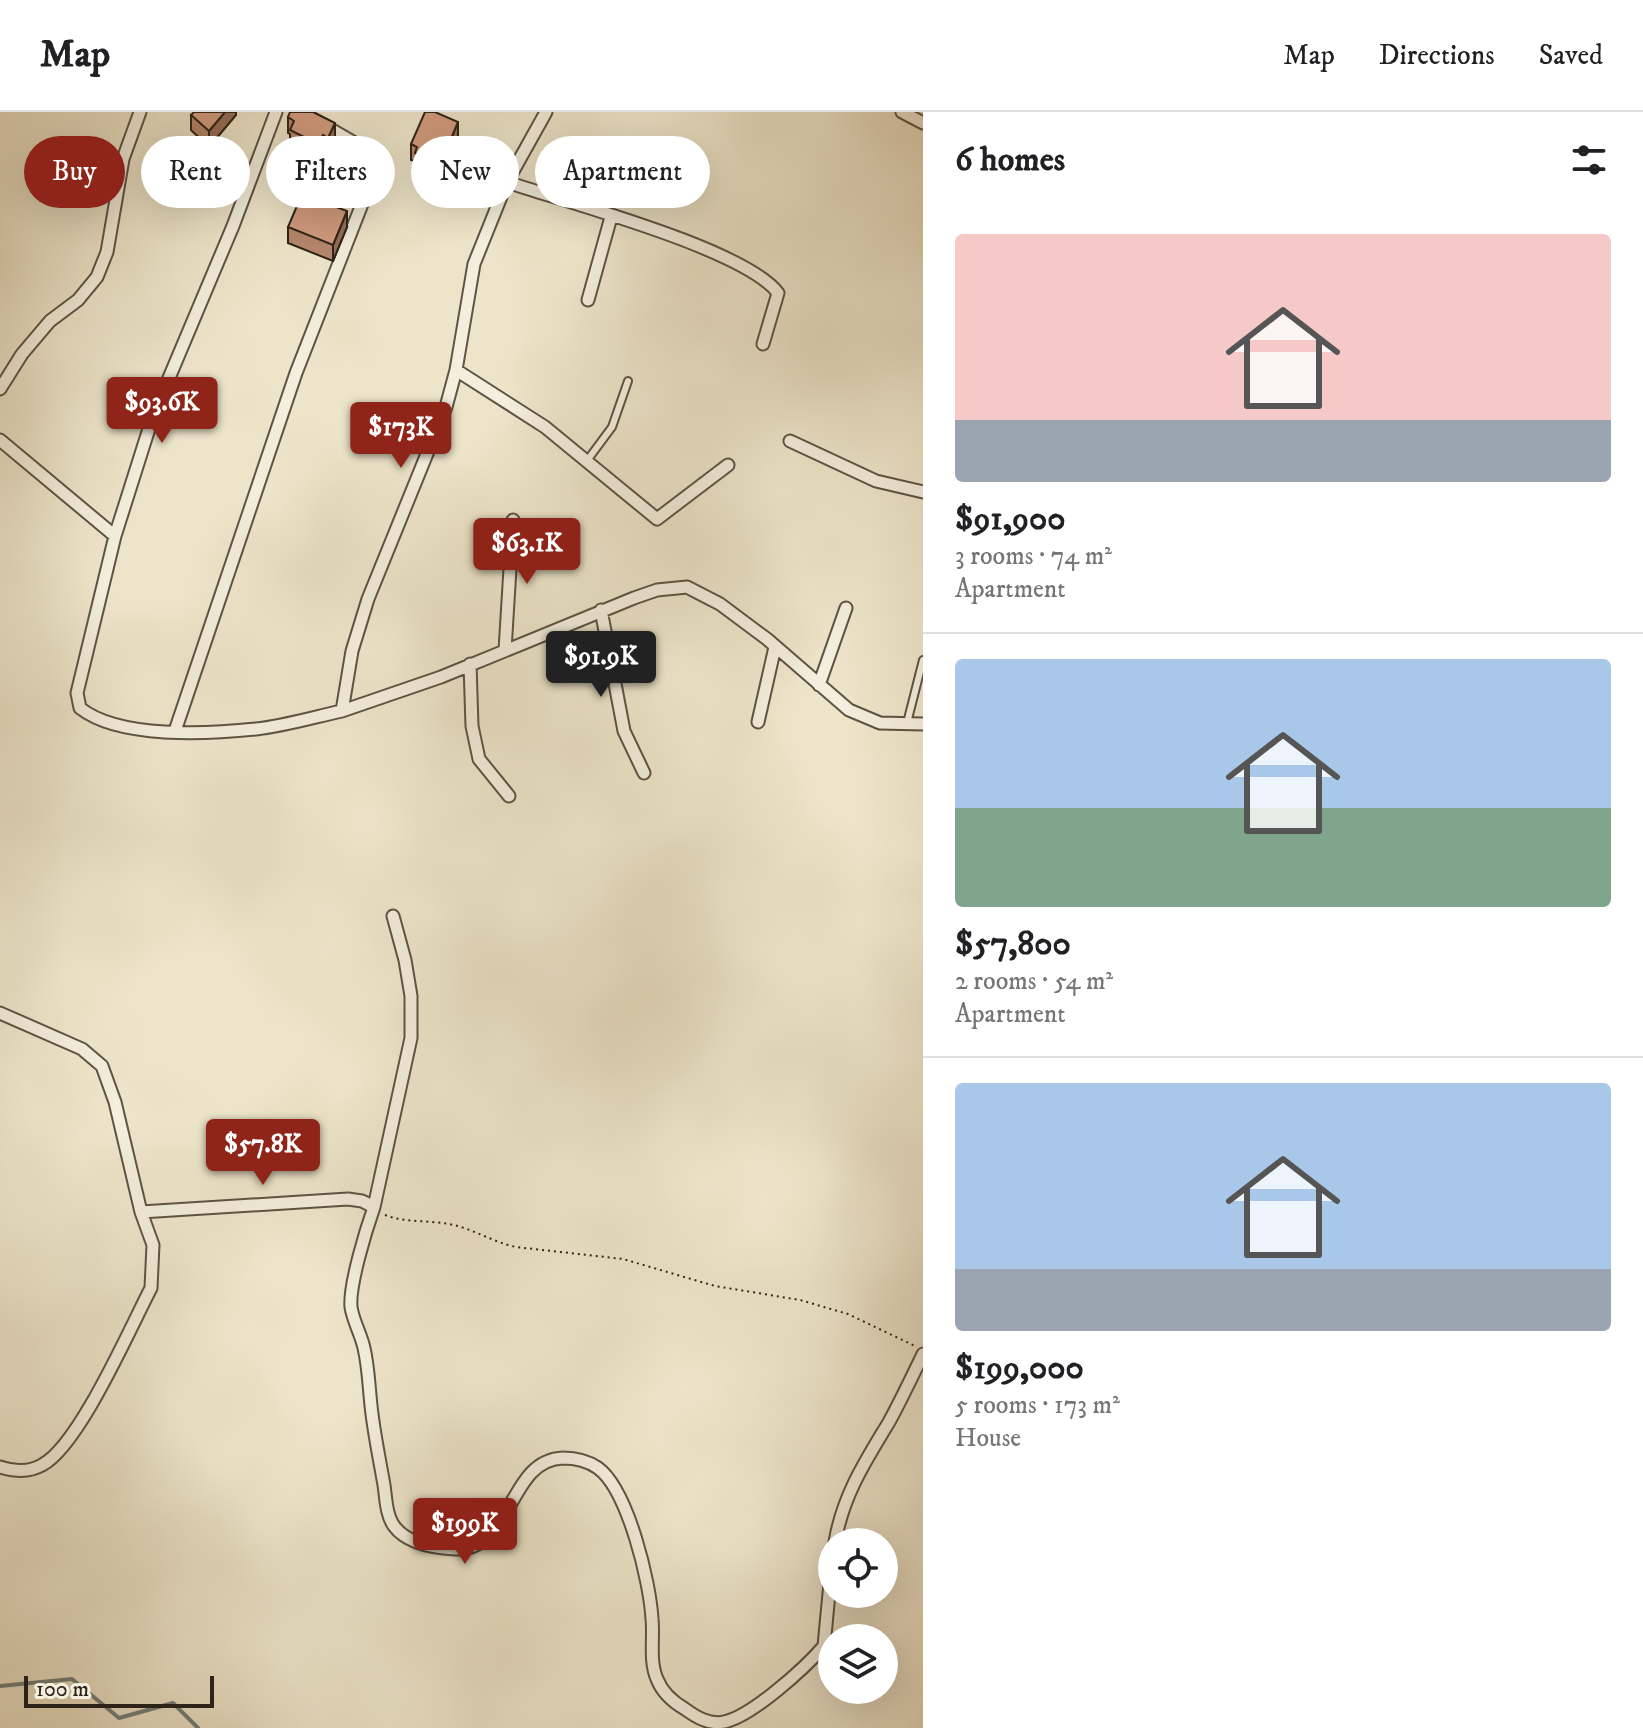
<!DOCTYPE html>
<meta charset="utf-8">
<style>
body{margin:0;font-family:"IM FELL DW Pica",serif;background:#f6f6f6;color:#202124;height:100vh;display:flex;flex-direction:column;font-size:30px;white-space:nowrap}
*{box-sizing:border-box;margin:0}
p{font-size:26px;color:#757577}
.icon{flex:none;width:44px;height:44px;fill:none;stroke:currentColor;stroke-width:2;stroke-linecap:round;stroke-linejoin:round}
.map{position:relative;flex:1;overflow:hidden}
.details{display:flex;flex-direction:column;background:#fff;width:720px}
.details>*{flex:none}
.top-card{position:absolute;left:24px;top:24px;width:760px;height:72px;display:flex;gap:16px}
.controls{position:absolute;left:818px;top:1416px;display:grid;gap:16px}
.controls a{display:grid;place-items:center;width:80px;height:80px;border-radius:50%;background:#fff;box-shadow:0 8px 32px #0002;font-size:40px}
.scale{position:absolute;left:24px;bottom:20px;width:190px;box-sizing:border-box;padding-left:8px;border:4px solid #2d2318;border-top:0;font-size:22px;line-height:28px;white-space:nowrap;color:#2d2318;-webkit-text-stroke:6px #f3eedd;paint-order:stroke}
.price{position:absolute;translate:-50% -68px;padding:0 18px;border-radius:8px;background:#8f2418;color:#fff;font-size:26px;line-height:52px;filter:drop-shadow(0 2px 4px #0008)}
.price::after{content:'';position:absolute;left:50%;top:48px;width:24px;height:18px;margin-left:-12px;background:inherit;clip-path:polygon(0 0,100% 0,50% 100%)}
.price.current{background:#222;color:#fff}
ul{padding:0;list-style:none}
li{display:grid;align-content:center;gap:16px;height:424px;padding:0 32px}
li+li{border-top:2px solid #e0e0e0}
li span{display:grid;place-items:center;height:248px;border-radius:8px;color:#555}
li>.icon{margin-inline-start:auto}
span .icon{width:144px;height:144px;fill:#fffc;stroke-width:1}
li b{font-size:34px}
h2{display:flex;justify-content:space-between;align-items:center;height:96px;padding:0 32px;font-size:34px}
.tag{padding:0 28px;border-radius:36px;background:#fff;box-shadow:0 8px 32px #0002;font-size:28px;line-height:72px}
.tag.current{background:#8f2418;color:#fff}
header{display:flex;align-items:center;gap:48px;box-sizing:border-box;height:112px;padding:0 40px;background:#fff;border-bottom:2px solid #e0e0e0}
header strong{font-size:38px}
nav{display:flex;gap:44px;margin-inline-start:auto;font-size:28px}
main{display:flex;flex:1;min-height:0}
.map>svg:first-child{display:block}
</style>
<header>
<strong>Map</strong>
<nav><a>Map</a><a>Directions</a><a>Saved</a></nav>
</header>
<main>
<div class="map">
<svg width="923" height="1616" viewBox="0 0 923 1616">
<rect width="100%" height="100%" fill="#ede5ca"/>
<filter id="stains"><feTurbulence type="fractalNoise" baseFrequency=".0025" numOctaves="4"/><feColorMatrix values="0 0 0 0 .2 0 0 0 0 .09 0 0 0 0 .02 0 0 0 .5 -.17"/></filter>
<radialGradient id="worn" r=".72"><stop offset=".6" stop-color="#630" stop-opacity="0"/><stop offset="1" stop-color="#630" stop-opacity=".3"/></radialGradient>
<g fill="none" stroke-linecap="round" stroke-linejoin="round">
<!-- stream -->
<path stroke="#6f7f7b" stroke-width="4" d="M0,1574l72,-7 47,39 54,-15 25,25"/>
<!-- service casing -->
<g stroke="#5d5444" stroke-width="10">
<path id="service" d="M586,350l26,-35 16,-46
M907,611l16,-63"/>
</g>
<!-- minor casing -->
<g stroke="#5d5444" stroke-width="15">
<path id="minor" d="M276,0l-43,114 -80,190 -38,120 -38,157 3,15c39,31 128,26 176,21 28,-3 58,-12 86,-18l10,-60 16,-52 78,-192 10,-37 18,-106 33,-82 39,-70
M902,0l21,11
M507,70c59,20 238,67 271,111l-15,51
M588,188l23,-83
M456,258l89,57 112,92 71,-54
M0,277l22,-35 28,-33 28,-21 19,-23 10,-25 16,-93 17,-47
M0,328l115,96
M790,329l86,40 47,11
M601,498l23,121 20,42
M505,538l8,-130
M470,552l2,62 7,33 30,37
M819,573l27,-77
M342,599l99,-34 193,-79 23,-8 30,-3 33,17 47,35 82,71 31,13 43,1
M758,610l17,-75
M175,619l121,-358 77,-197 1,-16 -9,-11 -64,-37
M393,804l12,44 6,36v42l-37,169c-8,23 -25,78 -23,100 2,14 10,27 13,41 5,21 5,44 8,66 3,24 8,48 12,71 2,13 2,30 10,41 13,18 42,22 61,23 59,2 52,-89 108,-91 12,0 25,3 35,10 30,22 52,114 54,151 2,19 -3,42 5,60 5,13 16,23 28,30 11,8 24,16 39,13 27,-5 81,-54 100,-76l8,-84
M0,901l82,36 20,17 13,36 26,110 12,33 -2,43c-21,40 -72,158 -109,177 -14,8 -28,6 -42,2
M141,1100l207,-13 14,2 12,6
M835,1430c8,-47 30,-80 54,-120 12,-22 23,-45 34,-68"/>
</g>
<!-- path -->
<path stroke="#2d2318" stroke-width="2" stroke-dasharray="2 4" stroke-linecap="butt" d="M385,1103c20,8 43,5 64,9 23,4 43,18 67,23l107,12 92,27 85,14 48,14 67,32"/>
<!-- service -->
<use href="#service" stroke="#f3eedd" stroke-width="6"/>
<!-- minor -->
<use href="#minor" stroke="#f3eedd" stroke-width="11"/>
</g>
<!-- wall -->
<path fill="#b5866d" stroke="#2d2318" stroke-width="2" d="M236,0v3l-27,32 -18,-17v-15z
M288,5l47,22 -7,14 -5,-3 -5,9 -28,-14v-11l-2,-1z
M458,26l-15,36 -5,-3 -3,6 -20,-9v-7l-4,-1v-16z
M347,41l15,5 2,16 -10,28 -26,-9v-15z
M288,115h59l-14,34 -45,-18z"/>
<!-- shaded-wall -->
<path fill="#936d59" stroke="#2d2318" stroke-width="2" d="M225,0h11v3l-27,32v-16z
M458,10v16l-15,36v-16z
M335,11v16l-7,14v-15z
M323,23v15l-5,9v-15z
M438,44v15l-3,6v-16z
M364,47v15l-10,28v-15z
M347,99v16l-14,34v-16z"/>
<!-- building -->
<path fill="#d29c7f" stroke="#2d2318" stroke-width="2" d="M194,0h31l-16,19 -18,-16z
M290,0h23l22,11 -7,15 -5,-3 -5,9 -28,-14 4,-9 -6,-4z
M425,0h10l23,10 -15,36 -5,-2 -3,5 -20,-8 2,-6 -6,-3z
M350,30l12,4 -4,11 6,2 -10,28 -26,-9 10,-28 9,3z
M302,82l45,17 -14,34 -45,-18z"/>
<rect width="100%" height="100%" filter="url(#stains)"/>
<rect width="100%" height="100%" fill="url(#worn)"/>
</svg>
<div class="controls">
<a><svg class="icon" aria-label="locate" viewBox="0 0 24 24"><circle cx="12" cy="12" r="6"/><path d="M12 2v4M12 18v4M2 12h4M18 12h4"/></svg></a>
<a><svg class="icon" aria-label="layers" viewBox="0 0 24 24"><path d="M12 4l9 5-9 5-9-5zM3 14l9 5 9-5"/></svg></a>
</div>
<div class="scale">100 m</div>
<b class="price" style="left:162px;top:333px">$93.6K</b>
<b class="price" style="left:401px;top:358px">$173K</b>
<b class="price" style="left:527px;top:474px">$63.1K</b>
<b class="price current" style="left:601px;top:587px">$91.9K</b>
<b class="price" style="left:263px;top:1075px">$57.8K</b>
<b class="price" style="left:465px;top:1454px">$199K</b>
<div class="top-card">
<a class="tag current">Buy</a>
<a class="tag">Rent</a>
<a class="tag">Filters</a>
<a class="tag">New</a>
<a class="tag">Apartment</a>
</div>
</div>
<section class="details">
<h2>6 homes<svg class="icon" aria-label="filters" viewBox="0 0 24 24"><path d="M4 7h16M4 17h16"/><circle cx="9" cy="7" r="2"/><circle cx="15" cy="17" r="2"/></svg></h2>
<ul>
<li><span style="background:linear-gradient(#f6c9c9 75%,#9aa5b1 0)"><svg class="icon" aria-label="home" viewBox="0 0 24 24"><path d="M3 11l9-7 9 7M6 9v11h12V9"/></svg></span><div><b>$91,900</b><p>3 rooms · 74 m²</p><p>Apartment</p></div></li>
<li><span style="background:linear-gradient(#a9c7e8 60%,#7fa58c 0)"><svg class="icon" aria-label="home" viewBox="0 0 24 24"><path d="M3 11l9-7 9 7M6 9v11h12V9"/></svg></span><div><b>$57,800</b><p>2 rooms · 54 m²</p><p>Apartment</p></div></li>
<li><span style="background:linear-gradient(#a9c7e8 75%,#9aa5b1 0)"><svg class="icon" aria-label="home" viewBox="0 0 24 24"><path d="M3 11l9-7 9 7M6 9v11h12V9"/></svg></span><div><b>$199,000</b><p>5 rooms · 173 m²</p><p>House</p></div></li>
</ul>
</section>
</main>
